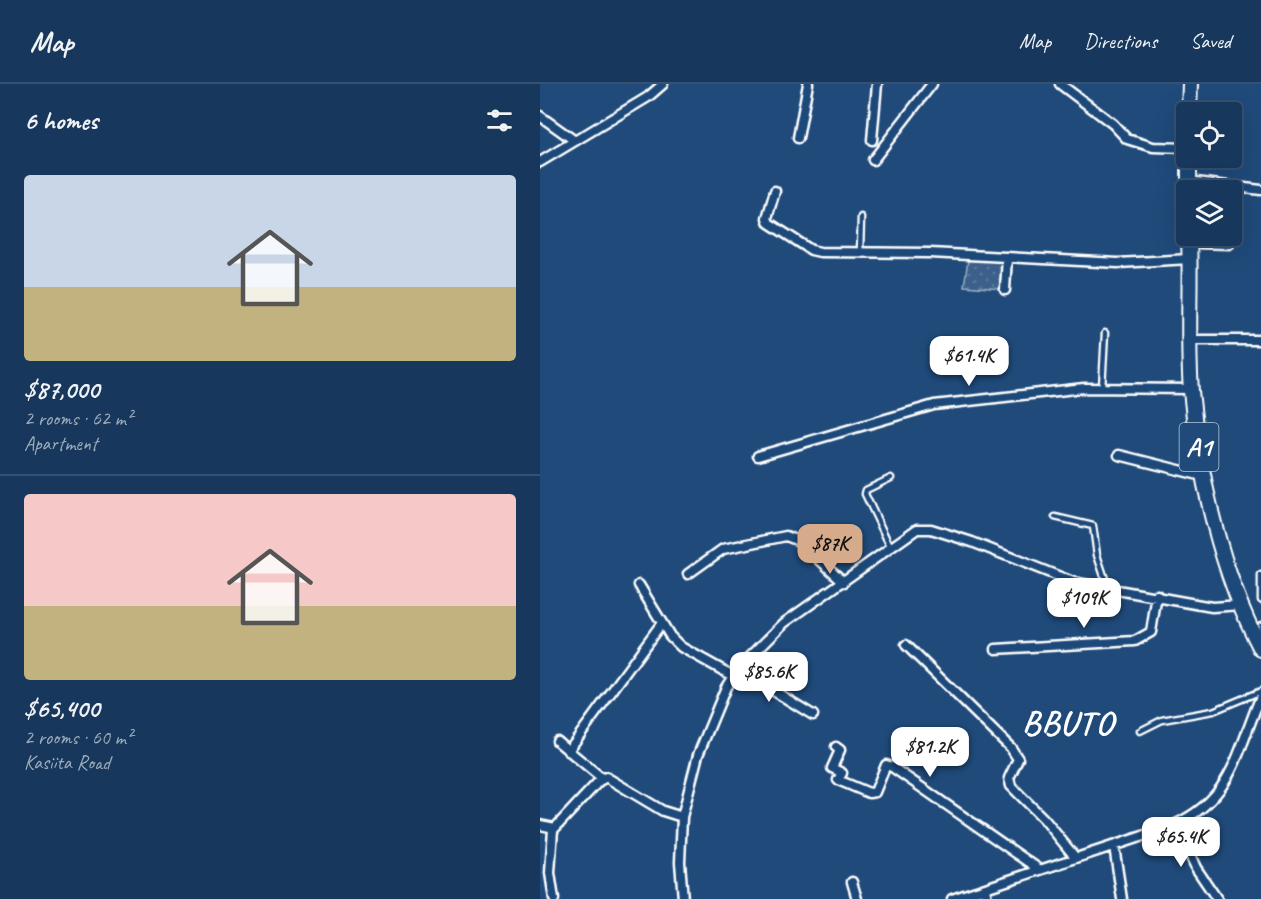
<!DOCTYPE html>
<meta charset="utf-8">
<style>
body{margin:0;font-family:Caveat,sans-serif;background:#244365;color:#f1f3f6;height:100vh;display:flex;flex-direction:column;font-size:22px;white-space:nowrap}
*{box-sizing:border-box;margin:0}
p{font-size:20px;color:#9eacbb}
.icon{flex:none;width:33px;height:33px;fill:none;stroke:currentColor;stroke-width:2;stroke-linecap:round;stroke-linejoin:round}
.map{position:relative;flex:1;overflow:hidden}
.sheet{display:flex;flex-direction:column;background:#17385c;width:540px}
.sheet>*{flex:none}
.buttons{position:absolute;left:636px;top:18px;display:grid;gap:12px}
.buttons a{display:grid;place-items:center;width:66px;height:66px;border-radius:6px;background:#17385c;box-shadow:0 6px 24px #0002,0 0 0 2px #365272;font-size:30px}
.price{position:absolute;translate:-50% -51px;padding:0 14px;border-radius:12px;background:#fff;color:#222;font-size:20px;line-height:39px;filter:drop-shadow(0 2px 3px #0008)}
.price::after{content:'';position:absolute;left:50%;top:36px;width:18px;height:14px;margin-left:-9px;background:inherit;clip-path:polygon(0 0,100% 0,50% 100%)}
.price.current{background:#d6ab8b;color:#111}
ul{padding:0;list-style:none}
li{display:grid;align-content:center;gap:12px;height:318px;padding:0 24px}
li+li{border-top:2px solid #365272}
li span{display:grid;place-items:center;height:186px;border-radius:6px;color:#555}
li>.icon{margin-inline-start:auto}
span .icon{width:108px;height:108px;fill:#fffc;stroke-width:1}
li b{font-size:26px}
h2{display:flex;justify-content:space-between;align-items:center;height:72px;padding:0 24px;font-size:26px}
header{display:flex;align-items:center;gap:36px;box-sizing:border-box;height:84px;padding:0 30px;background:#17385c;border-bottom:2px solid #365272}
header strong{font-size:28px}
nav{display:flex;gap:33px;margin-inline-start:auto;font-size:21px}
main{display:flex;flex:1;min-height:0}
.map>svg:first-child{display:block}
</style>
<header>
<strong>Map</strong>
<nav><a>Map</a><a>Directions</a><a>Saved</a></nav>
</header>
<main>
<section class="sheet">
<h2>6 homes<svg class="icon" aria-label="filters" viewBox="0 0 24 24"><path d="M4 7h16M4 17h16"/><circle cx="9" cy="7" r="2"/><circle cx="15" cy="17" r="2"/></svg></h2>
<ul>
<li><span style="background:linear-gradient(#c9d6e8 60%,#c2b280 0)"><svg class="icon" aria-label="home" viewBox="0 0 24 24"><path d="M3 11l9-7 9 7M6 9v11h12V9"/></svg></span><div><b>$87,000</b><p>2 rooms · 62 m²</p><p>Apartment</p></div></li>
<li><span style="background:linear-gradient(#f6c9c9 60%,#c2b280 0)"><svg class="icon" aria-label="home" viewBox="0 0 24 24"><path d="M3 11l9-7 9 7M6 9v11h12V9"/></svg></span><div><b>$65,400</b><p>2 rooms · 60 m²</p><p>Kasiita Road</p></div></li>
</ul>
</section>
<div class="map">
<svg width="721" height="815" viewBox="0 0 721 815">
<defs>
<pattern id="grass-dots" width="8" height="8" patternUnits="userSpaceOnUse" patternTransform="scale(1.5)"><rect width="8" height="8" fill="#3c618b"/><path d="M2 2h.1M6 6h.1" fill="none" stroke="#59799c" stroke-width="1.8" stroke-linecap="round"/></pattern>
</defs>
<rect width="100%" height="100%" fill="#1f4a7a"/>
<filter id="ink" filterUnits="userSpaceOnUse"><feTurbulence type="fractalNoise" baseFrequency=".0167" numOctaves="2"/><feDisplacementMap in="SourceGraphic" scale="12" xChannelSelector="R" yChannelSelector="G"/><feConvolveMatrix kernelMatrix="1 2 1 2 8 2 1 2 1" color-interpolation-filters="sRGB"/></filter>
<g filter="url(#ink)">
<!-- grass -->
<path fill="url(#grass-dots)" stroke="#9eb0c5" stroke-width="1.5" d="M428,176l37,2 -3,27 -38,-3z"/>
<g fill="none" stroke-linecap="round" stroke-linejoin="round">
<!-- service casing -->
<g stroke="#fff" stroke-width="9">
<path id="service" d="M320,168l1,-35
M562,304l3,-55
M515,433l38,9 4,29 11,33
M350,462l-25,-52 1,-4 25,-12
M721,491v25
M720,553l1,-12
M600,647l22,-11 51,-9 48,-20"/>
</g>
<!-- minor casing -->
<g stroke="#fff" stroke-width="13">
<path id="minor" d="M520,0l53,40 14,15 26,8 33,1
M0,32l35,25
M258,54l10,-54
M332,56l5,-56
M333,76l59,-76
M0,78l108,-65 15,-13
M648,97l73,9
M235,107l-8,27 2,5 42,27 9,2 110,1 188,10 72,-4
M650,159l39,1 1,-8
M465,206l2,-33
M649,256h72
M579,371l84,21
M218,372l176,-51 150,-17 107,1
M148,490l35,-25 63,-13 13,5 45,41
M99,501l31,51 11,11 52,29
M366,561l105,103 7,11 -9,19 2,8 33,33 31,38
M456,565l139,-8 16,-9 6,-37
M198,585l75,46
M17,657l46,38
M296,663l4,3 -8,18 10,5 -4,7 31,13 6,-1 11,-27 6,2 147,102
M28,667l93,-127
M142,733l-2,45 3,37
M636,740l20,44 21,31
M0,741l15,3 44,-47 7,-4 57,34 19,6 16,-62 28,-68 12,-18 46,-46 133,-94h14l41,13 101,40 139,25 30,-2
M13,745l-3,44 4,26
M574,762l8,53
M312,798l5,17
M445,805l2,10
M412,815l212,-70c69,-26 71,-73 97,-133"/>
</g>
<!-- trunk casing -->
<g stroke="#fff" stroke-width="18">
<path id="trunk" d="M649,28l1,-28
M649,74v32
M649,152c2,51 -2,103 2,155 8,85 30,182 70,258"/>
</g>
<!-- service -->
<use href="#service" stroke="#1f4a7a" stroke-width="4.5"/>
<!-- minor -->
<use href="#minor" stroke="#1f4a7a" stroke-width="8"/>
<!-- trunk -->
<use href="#trunk" stroke="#1f4a7a" stroke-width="14"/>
</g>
</g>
<g text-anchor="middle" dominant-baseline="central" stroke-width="4.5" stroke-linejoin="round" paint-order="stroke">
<!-- shield labels -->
<rect fill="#1f4a7a" stroke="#bcc9d7" stroke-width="1.5" x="639.5" y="339" width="39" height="48" rx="4.5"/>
<g font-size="27" font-weight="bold" fill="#fff">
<text x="659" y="363">A1</text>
</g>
<!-- district labels -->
<g font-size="34" font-weight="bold" letter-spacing="1.5" fill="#fff" stroke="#1f4a7a">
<text x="528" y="638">BBUTO</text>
</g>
</g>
</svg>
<div class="buttons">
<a><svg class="icon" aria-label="locate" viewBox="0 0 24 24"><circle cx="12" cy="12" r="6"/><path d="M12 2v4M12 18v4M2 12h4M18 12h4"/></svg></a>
<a><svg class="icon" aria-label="layers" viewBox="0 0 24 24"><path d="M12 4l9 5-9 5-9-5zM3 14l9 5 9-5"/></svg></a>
</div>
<b class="price" style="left:429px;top:303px">$61.4K</b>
<b class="price current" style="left:290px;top:491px">$87K</b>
<b class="price" style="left:544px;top:545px">$109K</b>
<b class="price" style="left:229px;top:619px">$85.6K</b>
<b class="price" style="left:390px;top:694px">$81.2K</b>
<b class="price" style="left:641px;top:784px">$65.4K</b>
</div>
</main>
